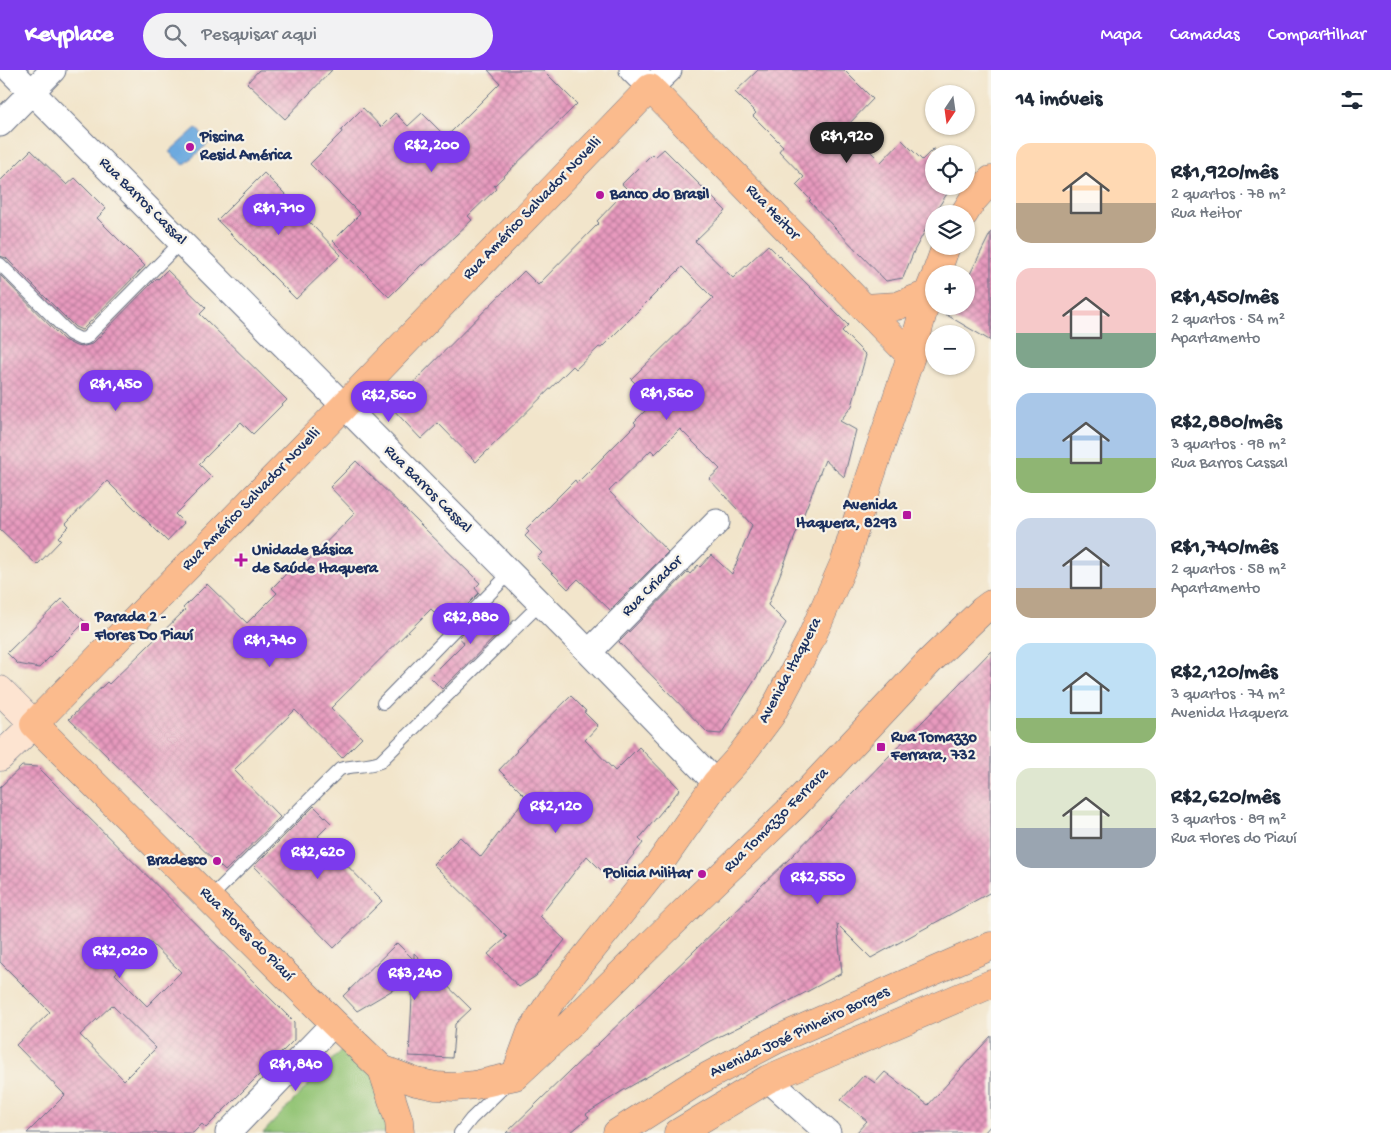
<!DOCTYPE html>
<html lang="pt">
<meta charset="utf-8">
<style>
body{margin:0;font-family:"Gochi Hand",sans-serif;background:#f2f2f3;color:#1f2937;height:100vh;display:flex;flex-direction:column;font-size:19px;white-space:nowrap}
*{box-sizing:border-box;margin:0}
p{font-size:16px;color:#747a83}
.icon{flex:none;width:28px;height:28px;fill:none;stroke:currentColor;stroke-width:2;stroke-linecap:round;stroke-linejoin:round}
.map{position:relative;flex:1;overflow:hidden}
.panel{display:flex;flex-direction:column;background:#fff;width:400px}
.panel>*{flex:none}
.needle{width:32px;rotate:193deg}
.tools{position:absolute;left:925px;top:15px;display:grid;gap:10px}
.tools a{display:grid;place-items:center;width:50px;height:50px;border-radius:50%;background:#fff;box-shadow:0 1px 4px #0004;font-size:25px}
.price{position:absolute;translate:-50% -42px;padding:0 11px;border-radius:18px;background:#7c3aed;color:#fff;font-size:16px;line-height:32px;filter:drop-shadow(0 1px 2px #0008)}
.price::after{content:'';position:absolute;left:50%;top:30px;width:15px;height:11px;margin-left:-8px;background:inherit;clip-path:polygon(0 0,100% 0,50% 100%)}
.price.active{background:#222;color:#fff}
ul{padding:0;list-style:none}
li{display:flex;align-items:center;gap:15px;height:125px;padding:0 25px}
li span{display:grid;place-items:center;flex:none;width:140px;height:100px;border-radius:15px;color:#555}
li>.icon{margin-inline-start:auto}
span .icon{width:60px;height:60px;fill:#fffc;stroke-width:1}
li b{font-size:21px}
h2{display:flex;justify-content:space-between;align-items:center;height:60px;padding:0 25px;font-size:21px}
header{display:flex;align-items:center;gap:30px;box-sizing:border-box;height:70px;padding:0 25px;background:#7c3aed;color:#fff}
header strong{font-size:24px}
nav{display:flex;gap:28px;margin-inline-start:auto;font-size:18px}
.search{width:350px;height:45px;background:#f2f2f3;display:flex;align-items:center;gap:12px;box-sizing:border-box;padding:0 18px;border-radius:28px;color:#747a83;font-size:19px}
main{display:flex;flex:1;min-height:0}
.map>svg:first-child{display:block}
</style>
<header>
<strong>Keyplace</strong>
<div class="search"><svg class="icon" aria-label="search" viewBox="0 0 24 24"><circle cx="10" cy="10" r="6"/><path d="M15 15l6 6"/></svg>Pesquisar aqui</div>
<nav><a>Mapa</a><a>Camadas</a><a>Compartilhar</a></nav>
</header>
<main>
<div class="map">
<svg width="991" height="1063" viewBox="0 0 991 1063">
<defs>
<pattern id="building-cross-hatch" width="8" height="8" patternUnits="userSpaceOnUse" patternTransform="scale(1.25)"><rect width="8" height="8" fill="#e89abe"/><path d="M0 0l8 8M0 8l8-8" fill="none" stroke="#bb7e9e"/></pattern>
</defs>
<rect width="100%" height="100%" fill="#f7f3e8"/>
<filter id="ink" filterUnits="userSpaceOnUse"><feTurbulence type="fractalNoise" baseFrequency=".02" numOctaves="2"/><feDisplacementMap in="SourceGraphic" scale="10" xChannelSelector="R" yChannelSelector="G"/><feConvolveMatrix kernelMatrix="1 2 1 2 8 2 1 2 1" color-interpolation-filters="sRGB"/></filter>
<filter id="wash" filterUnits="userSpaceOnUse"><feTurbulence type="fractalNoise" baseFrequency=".0096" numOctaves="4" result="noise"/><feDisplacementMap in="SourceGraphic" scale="20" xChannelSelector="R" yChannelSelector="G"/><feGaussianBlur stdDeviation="1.12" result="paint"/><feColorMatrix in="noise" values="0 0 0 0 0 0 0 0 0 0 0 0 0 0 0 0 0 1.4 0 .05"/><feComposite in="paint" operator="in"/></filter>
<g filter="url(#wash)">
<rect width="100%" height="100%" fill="#f2e5cb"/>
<!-- green -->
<path fill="#93c474" stroke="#577a69" d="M343,978l33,31 17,54h-130z"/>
<!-- water -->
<path fill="#6daadf" stroke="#446c9e" d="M196,58l14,14 -26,23 -15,-13z"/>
<g id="blocks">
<!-- building -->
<path fill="url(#building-cross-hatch)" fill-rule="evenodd" d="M259,0h73l-47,49 -38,-36z
M488,0h55l34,34 -83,82 2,3 -28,27 4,4 -49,46 -1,-2 -33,33 -56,-56 27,-27 -50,-50 32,-32 -1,-2 22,-22 18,19 14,-14 13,13 14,-13 24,24 54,-54z
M758,0h86l29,29 -27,28 35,35 21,-22 20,20 12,-12v38h18l-18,28 -20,37 -11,27 -17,3 -77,-80 2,-1 -15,-15 8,-8 -25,-26 4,-5 -30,-30 3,-3 -21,-21z
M664,79l62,62 -31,30 38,37 35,-33 80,80 -6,6 24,24 -14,51 -12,15 16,9 -12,47 -19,-17 -57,145 18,18 -28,52 -37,59 -13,-1 -89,-91 69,-70 2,2 8,-9 2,2 11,-12 21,19 20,-49 -43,-46 11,-10 -40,-40 -25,25 -4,-4 -42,41 59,61 -58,58 -32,-31 -10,10 -31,-31 5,-5 -17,-17 4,-4 -3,-3 49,-49 2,3 59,-59 -2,-2 20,-20 -23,-23 82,-81 -31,-31 -81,81 -2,-1 -23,22 -3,-3 -97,96 -38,-39 -17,16 -31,-33 134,-135 14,14 61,-62 -2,-2 19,-20 -2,-1 12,-12 -4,-4 30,-30 3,3z
M31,80l36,35 8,-7 31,31 -9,9 48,48 -63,64 -7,-3 -69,-69 -6,-2v-75z
M264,103l26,26 -2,1 53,55 -45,44 -79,-79z
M991,162v109l-51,-30 1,-5h25v-24z
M167,200l39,38 -6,6 87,86 -34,34 -12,-12 -42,42 13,13 -37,37 9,9 -17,18 -60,-60 -41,42 3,3 -11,11 3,3 -24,25 -37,-35v-255l64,65 12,6 5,1 11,-3 65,-66 1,1z
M356,391l124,122 -5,5 4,5 -32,32 -16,-16 -100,99 31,30 -20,20 -47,-48 -61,60 46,47 -55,54 -156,-152 38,-37 2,2 76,-74 -2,-2 24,-24 40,39 30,-30 -5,-5 19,-19 5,4 59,-60 -25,-26z
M62,529l23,23 -46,46 -21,-4 -11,-11z
M491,534l18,19 -67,66 -12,-12 34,-34 -5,-6z
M991,581v241l-120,66 -34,-34 5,49 -77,41 -55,27 -86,49 -38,24 3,3 -19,16h-64l284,-275z
M571,626l15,15 -2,1 14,14 -13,14 30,31 24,-24 41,42 -41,50 4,4 -31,38 -25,-25 -47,60 25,24 -29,36 -17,11 -31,-33 19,-17 -74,-73 27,-27 21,20 45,-60 -27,-27 18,-19 -1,-1z
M22,696l16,1 256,255v18l-88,88 -4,-4 -9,9h-166l38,-38 -49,-50 34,-33 -50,-50v-175zM148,870l33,32 -34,34 -32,-32zM112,935l44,43 -32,32 -44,-45z
M314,736l17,17 -13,13 64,65 -48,47 -80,-82z
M397,873l17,17v-7l57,56 -16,15 -3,34 -43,-2 4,-78 -56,33 -14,-15z
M991,966v89l-7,8h-128l11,-12 -26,-21 23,-25 11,8 10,-11 43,33z"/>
</g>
</g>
<g filter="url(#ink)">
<use href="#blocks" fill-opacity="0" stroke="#666f84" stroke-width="1"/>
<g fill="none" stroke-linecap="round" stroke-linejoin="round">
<!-- lane casing -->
<g stroke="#666f84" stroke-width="14">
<path id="lane" d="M0,194l70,70 10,5 6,-1 95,-96
M383,633l127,-130
M209,829l131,-130c13,-4 26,-2 40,-7l161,-159
M460,1063l11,-14 37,-36"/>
</g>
<!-- street casing -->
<g stroke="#666f84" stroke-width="27">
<path id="street" d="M10,0l561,564 145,149
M632,0l18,18 19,-18
M0,54l53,-54
M589,582l128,-130
M768,1009l60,54
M228,1063l106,-110"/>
</g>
<!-- secondary casing -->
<g stroke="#666f84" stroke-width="29">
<path id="secondary" d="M0,620l34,34 -34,33"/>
</g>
<!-- primary casing -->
<g stroke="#666f84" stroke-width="29">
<path id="primary" d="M964,144l8,-13 19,-21
M936,204l10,-28
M864,238l33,-2 31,-12
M382,999l34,13 20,4 18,1 21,-2 40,-9 44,-41 135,-133 100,-96 136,-145 53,-51 8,-6
M515,1006l16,-44 22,-34 105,-132 58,-83 22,-24 33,-44 38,-72 36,-82 23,-77 43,-128 17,-62 6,-15
M400,1063l-1,-12 -17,-52 -48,-46 -300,-299 310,-318 306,-318 261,268"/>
</g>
<!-- highway casing -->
<g stroke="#666f84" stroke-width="29">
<path id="highway" d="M617,1063l78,-50 81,-43 215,-94
M678,1063l90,-54 223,-95"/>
</g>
<!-- lane -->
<use href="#lane" stroke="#fff" stroke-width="12"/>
<!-- street -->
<use href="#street" stroke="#fff" stroke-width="25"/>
<!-- secondary -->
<use href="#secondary" stroke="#fde4d1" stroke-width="28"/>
<!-- primary -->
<use href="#primary" stroke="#fbbb8d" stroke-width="28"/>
<!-- highway -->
<use href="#highway" stroke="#fbbb8d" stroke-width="28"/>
</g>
</g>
<!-- markers -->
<g fill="#b5179e" stroke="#f7f3e8" stroke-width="2">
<circle cx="190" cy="77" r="5"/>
<circle cx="600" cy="125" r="5"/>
<rect x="902" y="440" width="10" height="10" rx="2.5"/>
<path d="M238.5 482.5h5v5h5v5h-5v5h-5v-5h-5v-5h5z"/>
<rect x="80" y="552" width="10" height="10" rx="2.5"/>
<rect x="876" y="672" width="10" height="10" rx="2.5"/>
<circle cx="217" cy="791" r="5"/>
<circle cx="702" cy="804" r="5"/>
</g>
<g text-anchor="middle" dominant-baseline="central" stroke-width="4.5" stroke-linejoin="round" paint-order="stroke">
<!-- poi labels -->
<g font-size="16" font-weight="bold" fill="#1b2f5e" stroke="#f7f3e8" text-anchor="start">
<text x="200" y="68">Piscina<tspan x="200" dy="18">Resid América</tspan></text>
<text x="610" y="125">Banco do Brasil</text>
<text x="897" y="436" text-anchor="end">Avenida<tspan x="897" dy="18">Itaquera, 8293</tspan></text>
<text x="252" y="481">Unidade Básica<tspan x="252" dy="18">de Saúde Itaquera</tspan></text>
<text x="95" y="548">Parada 2 -<tspan x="95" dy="18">Flores Do Piauí</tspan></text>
<text x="891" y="668">Rua Tomazzo<tspan x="891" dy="18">Ferrara, 732</tspan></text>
<text x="207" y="791" text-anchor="end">Bradesco</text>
<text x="692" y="804" text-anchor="end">Policia Militar</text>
</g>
<!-- street labels -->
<g font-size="16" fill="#1b2f5e" stroke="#f7f3e8">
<text transform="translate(142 132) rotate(45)">Rua Barros Cassal</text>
<text transform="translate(533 139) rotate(-46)">Rua Américo Salvador Novelli</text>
<text transform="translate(772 143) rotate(46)">Rua Heitor</text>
<text transform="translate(427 420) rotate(45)">Rua Barros Cassal</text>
<text transform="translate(252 430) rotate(-46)">Rua Américo Salvador Novelli</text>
<text transform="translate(653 517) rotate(-45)">Rua Criador</text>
<text transform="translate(791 601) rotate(-62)">Avenida Itaquera</text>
<text transform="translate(777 751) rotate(-45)">Rua Tomazzo Ferrara</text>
<text transform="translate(246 865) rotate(45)">Rua Flores do Piauí</text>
<text transform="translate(800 963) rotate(-25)">Avenida José Pinheiro Borges</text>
</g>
</g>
</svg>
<div class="tools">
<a><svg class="needle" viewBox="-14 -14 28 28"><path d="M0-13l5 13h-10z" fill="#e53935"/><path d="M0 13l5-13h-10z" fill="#747a83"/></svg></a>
<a><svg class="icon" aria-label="locate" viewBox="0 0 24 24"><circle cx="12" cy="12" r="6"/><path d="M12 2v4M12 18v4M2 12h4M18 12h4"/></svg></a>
<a><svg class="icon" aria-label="layers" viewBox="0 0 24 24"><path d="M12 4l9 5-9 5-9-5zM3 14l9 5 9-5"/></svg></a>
<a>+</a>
<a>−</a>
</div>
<b class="price active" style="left:847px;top:94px">R$1,920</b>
<b class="price" style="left:432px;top:103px">R$2,200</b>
<b class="price" style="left:279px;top:166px">R$1,710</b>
<b class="price" style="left:116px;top:342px">R$1,450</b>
<b class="price" style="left:667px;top:351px">R$1,560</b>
<b class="price" style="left:389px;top:353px">R$2,560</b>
<b class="price" style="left:471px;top:575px">R$2,880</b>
<b class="price" style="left:270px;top:598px">R$1,740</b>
<b class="price" style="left:556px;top:764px">R$2,120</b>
<b class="price" style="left:318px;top:810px">R$2,620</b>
<b class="price" style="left:818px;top:835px">R$2,550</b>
<b class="price" style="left:120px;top:909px">R$2,020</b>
<b class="price" style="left:415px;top:931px">R$3,240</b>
<b class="price" style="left:296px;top:1022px">R$1,840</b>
</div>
<section class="panel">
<h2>14 imóveis<svg class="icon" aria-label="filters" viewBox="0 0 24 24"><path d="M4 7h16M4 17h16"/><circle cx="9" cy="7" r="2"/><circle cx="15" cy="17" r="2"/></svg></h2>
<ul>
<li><span style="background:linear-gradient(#ffd9b3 60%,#b9a48a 0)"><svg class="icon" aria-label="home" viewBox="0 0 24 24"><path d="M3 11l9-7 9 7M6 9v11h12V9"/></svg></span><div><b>R$1,920/mês</b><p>2 quartos · 78 m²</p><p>Rua Heitor</p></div></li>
<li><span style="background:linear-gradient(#f6c9c9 65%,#7fa58c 0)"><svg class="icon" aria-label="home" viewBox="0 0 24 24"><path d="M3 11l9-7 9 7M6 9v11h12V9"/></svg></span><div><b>R$1,450/mês</b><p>2 quartos · 54 m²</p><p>Apartamento</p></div></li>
<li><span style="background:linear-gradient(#a9c7e8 65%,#8fb573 0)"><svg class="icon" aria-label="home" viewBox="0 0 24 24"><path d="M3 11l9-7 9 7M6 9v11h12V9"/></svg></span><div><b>R$2,880/mês</b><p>3 quartos · 98 m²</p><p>Rua Barros Cassal</p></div></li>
<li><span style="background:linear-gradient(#c9d6e8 70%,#b9a48a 0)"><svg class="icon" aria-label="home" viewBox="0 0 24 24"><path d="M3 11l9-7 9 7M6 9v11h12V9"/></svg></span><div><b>R$1,740/mês</b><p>2 quartos · 58 m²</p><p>Apartamento</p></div></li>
<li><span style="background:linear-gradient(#bfe0f5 75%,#8fb573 0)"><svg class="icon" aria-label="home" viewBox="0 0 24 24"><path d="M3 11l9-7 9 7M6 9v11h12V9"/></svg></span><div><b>R$2,120/mês</b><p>3 quartos · 74 m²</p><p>Avenida Itaquera</p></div></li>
<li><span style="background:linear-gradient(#dfe7d0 60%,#9aa5b1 0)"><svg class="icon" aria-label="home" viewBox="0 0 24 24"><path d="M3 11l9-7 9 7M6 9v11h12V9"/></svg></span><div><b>R$2,620/mês</b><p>3 quartos · 89 m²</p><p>Rua Flores do Piauí</p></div></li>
</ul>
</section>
</main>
